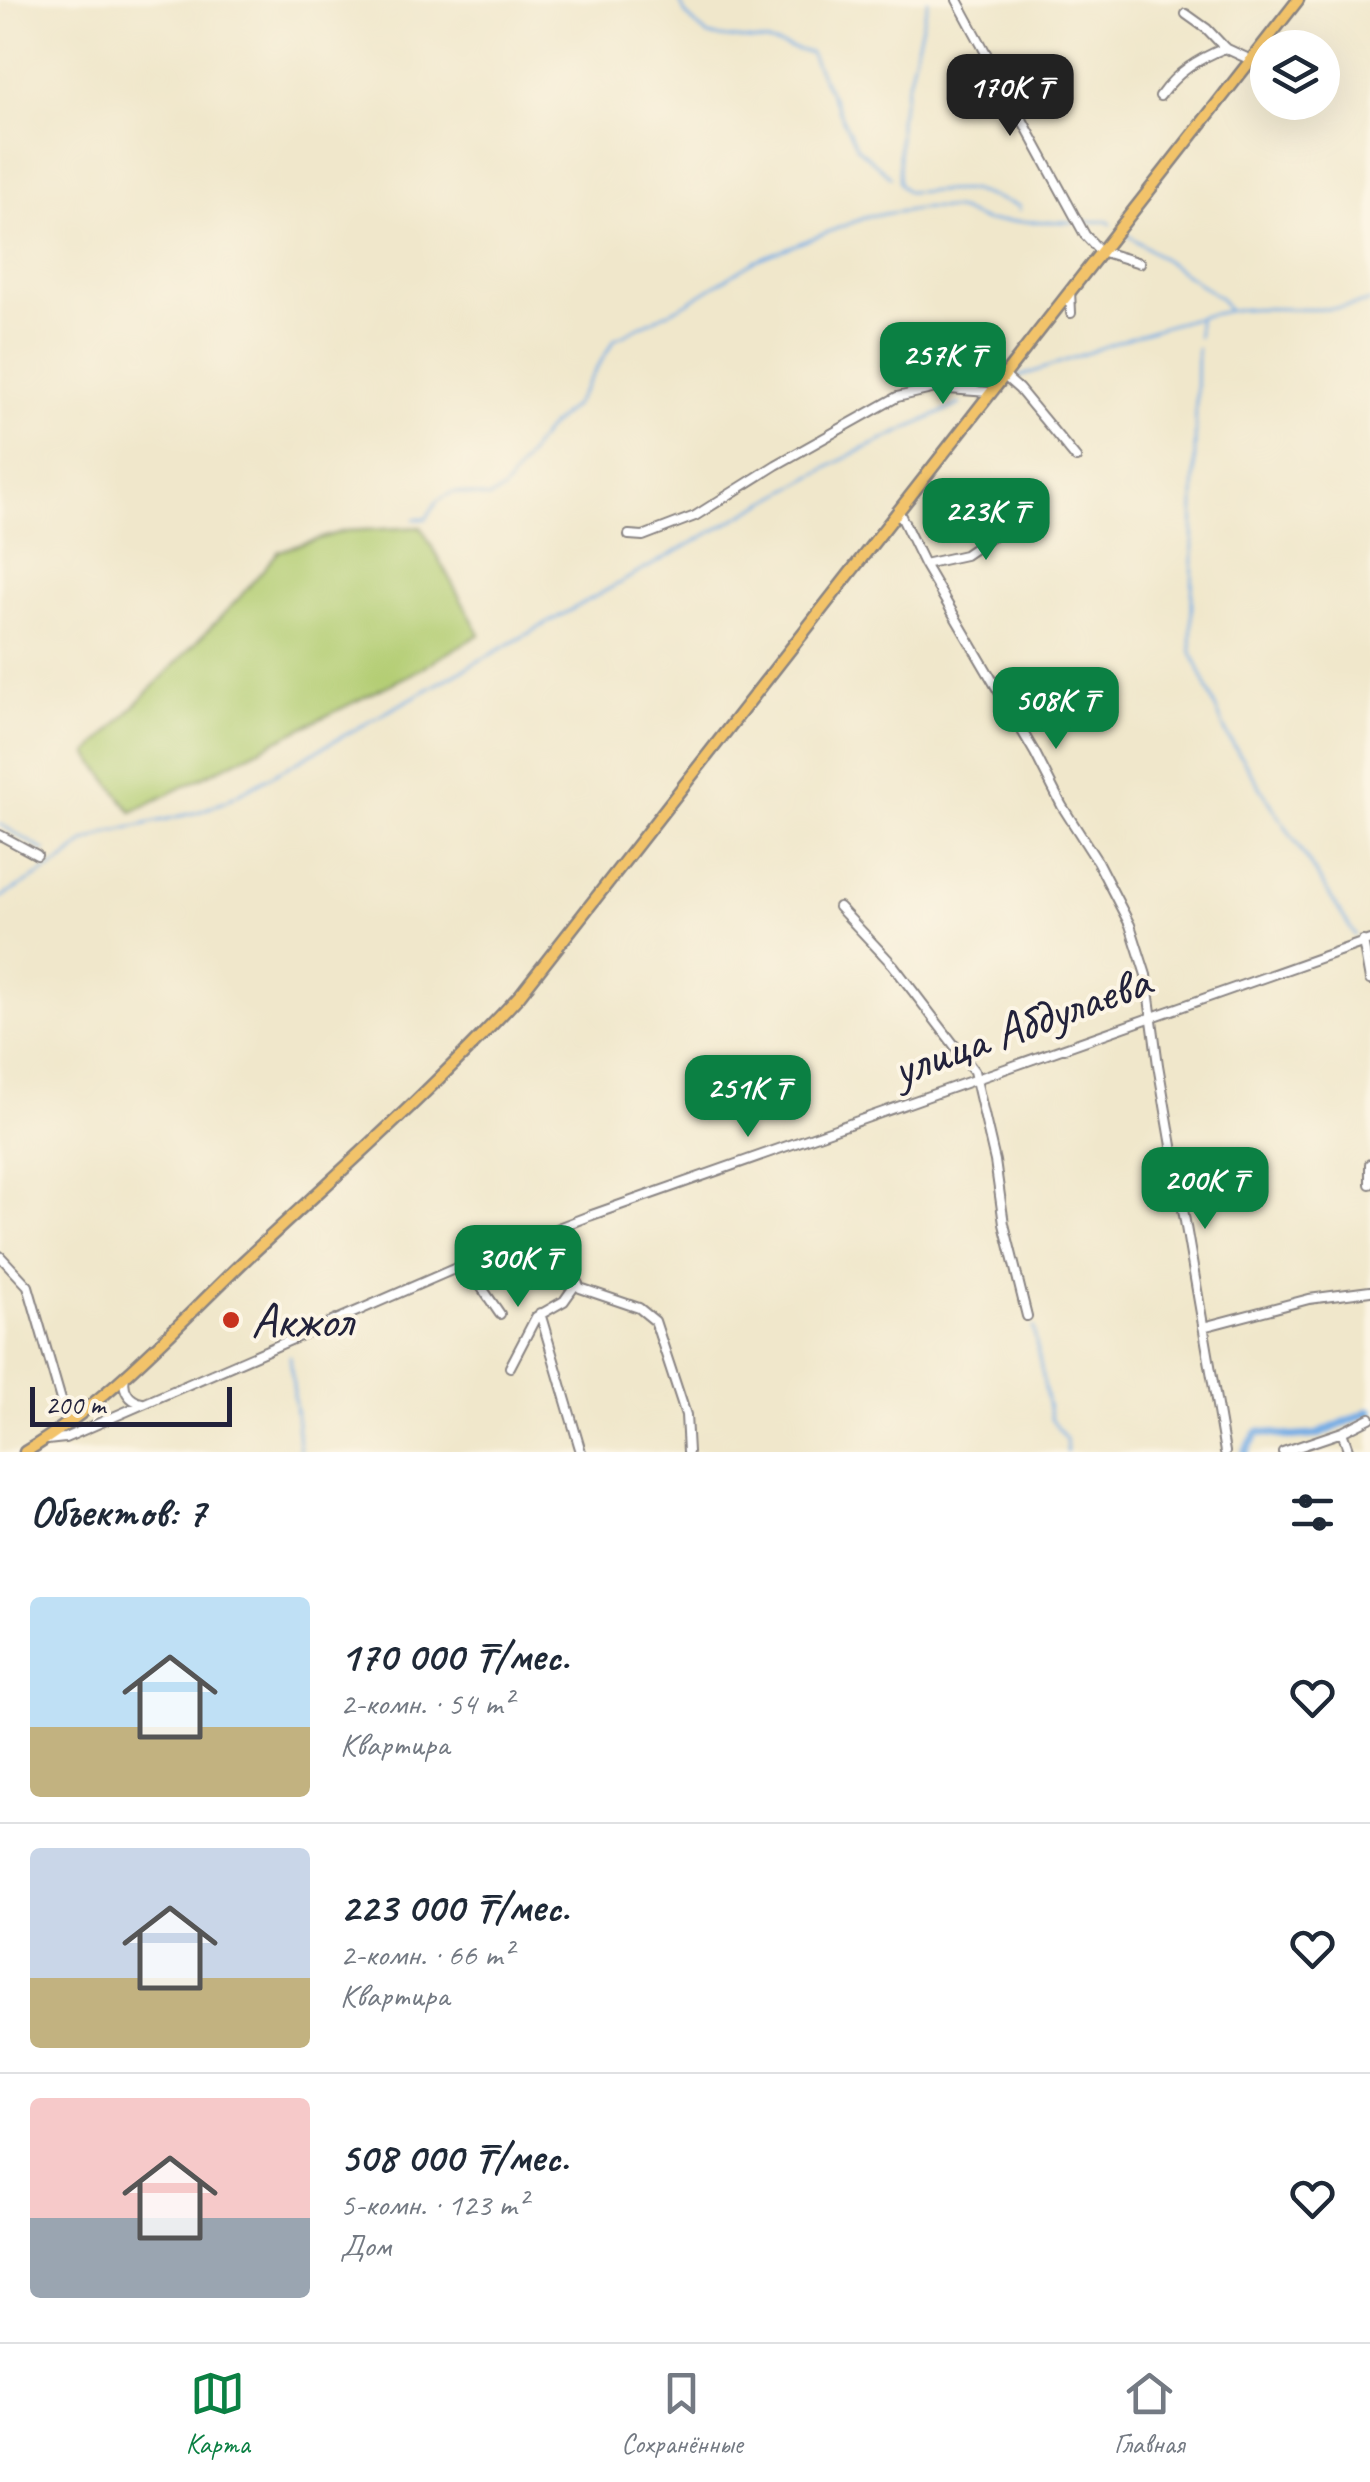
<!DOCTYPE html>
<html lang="ru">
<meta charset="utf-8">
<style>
body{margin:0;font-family:Caveat,sans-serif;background:#f2f2f3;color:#1f2937;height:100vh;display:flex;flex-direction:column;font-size:38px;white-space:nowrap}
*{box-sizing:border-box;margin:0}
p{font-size:32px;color:#747a83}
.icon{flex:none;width:55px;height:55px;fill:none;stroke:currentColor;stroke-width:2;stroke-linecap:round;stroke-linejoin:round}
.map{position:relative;height:1452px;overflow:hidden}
.panel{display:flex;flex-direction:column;background:#fff;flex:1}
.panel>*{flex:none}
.controls{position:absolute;left:1250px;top:30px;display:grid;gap:20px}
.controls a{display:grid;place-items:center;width:90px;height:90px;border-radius:50%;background:#fff;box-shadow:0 10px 40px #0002;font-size:50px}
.scale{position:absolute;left:30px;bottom:25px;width:202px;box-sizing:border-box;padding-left:10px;border:5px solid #22223b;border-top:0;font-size:28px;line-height:35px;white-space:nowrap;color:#22223b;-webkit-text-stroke:8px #fcf5e5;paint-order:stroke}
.price{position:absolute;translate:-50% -85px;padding:0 22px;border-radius:20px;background:#0b8043;color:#fff;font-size:32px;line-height:65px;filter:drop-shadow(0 2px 5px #0008)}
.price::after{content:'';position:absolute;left:50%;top:60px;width:30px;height:22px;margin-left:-15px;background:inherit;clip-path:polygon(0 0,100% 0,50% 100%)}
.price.current{background:#222;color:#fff}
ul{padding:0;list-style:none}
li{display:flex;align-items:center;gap:30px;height:250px;padding:0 30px}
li+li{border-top:2px solid #e0e1e3}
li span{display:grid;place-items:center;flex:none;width:280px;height:200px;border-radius:10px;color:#555}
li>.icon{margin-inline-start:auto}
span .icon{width:120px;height:120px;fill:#fffc;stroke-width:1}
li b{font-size:42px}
h2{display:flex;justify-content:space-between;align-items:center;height:120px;padding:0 30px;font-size:42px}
.dock{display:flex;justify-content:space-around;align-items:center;height:140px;border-top:2px solid #e0e1e3;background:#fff;font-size:28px;color:#747a83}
.dock a{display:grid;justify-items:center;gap:5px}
.dock .current{color:#0b8043}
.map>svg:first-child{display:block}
</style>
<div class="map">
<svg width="1370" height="1452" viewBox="0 0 1370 1452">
<rect width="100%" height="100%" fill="#fcf5e5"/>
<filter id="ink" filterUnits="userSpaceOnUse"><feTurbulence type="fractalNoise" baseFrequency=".01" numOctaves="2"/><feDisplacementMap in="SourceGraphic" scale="20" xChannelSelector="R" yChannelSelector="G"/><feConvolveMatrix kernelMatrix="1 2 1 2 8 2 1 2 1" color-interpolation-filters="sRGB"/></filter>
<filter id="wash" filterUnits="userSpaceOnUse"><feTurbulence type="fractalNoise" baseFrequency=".0048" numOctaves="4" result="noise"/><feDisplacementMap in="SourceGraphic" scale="40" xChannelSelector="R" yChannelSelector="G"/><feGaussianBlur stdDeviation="2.25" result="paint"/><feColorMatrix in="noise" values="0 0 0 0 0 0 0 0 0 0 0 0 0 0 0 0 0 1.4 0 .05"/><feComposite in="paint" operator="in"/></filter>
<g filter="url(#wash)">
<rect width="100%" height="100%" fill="#f0e7cb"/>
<!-- green -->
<path fill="#b3cd73" stroke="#6a7857" stroke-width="2.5" d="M421,527l59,107 -69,40 -279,138 -44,-58 151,-156 40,-47 65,-20z"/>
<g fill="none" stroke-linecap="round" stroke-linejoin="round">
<!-- stream -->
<path stroke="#76ade5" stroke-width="2.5" d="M679,0l7,15 22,21 59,6 43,11 47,95 34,29
M928,0l-29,119v64l8,9 63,-2 49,16v4
M1084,222l23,-1 4,3
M1122,231l98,67 7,11
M1198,337v-18
M1197,349l-6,301 36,85 128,200
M1015,378c69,-22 137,-53 208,-66 49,-10 99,6 147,-11
M414,519h12l12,-19 16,-8 34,6 15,-7 43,-61 28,-25 41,-66 72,-36 67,-42 115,-45 56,-8 31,1 29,12 88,1
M0,824l45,27
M0,898l62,-36 23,-20 26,-10 87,-20 28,-11 623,-345 111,-52
M1033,1327l18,92 15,20 1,13
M290,1356l10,96"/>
<!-- canal -->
<path stroke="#76ade5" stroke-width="8" d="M1245,1452l13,-20 34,5 25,-2 53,-24"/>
</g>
</g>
<g filter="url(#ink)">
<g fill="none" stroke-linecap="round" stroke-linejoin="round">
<!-- minor casing -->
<g stroke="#898483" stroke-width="12">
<path id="minor" d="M957,0l128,235 15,16 40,12
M1186,14l21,15 18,19 26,12
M1160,96c17,-24 38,-37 65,-48
M1070,290l1,23
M1002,374l17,15 57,69
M898,510l26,54 111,189 27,53 35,55 33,64 16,50 12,90 67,387
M629,535l14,1 52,-20 81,-51 121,-68 39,-9 52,4
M924,564l41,-9 45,-31 22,-9
M0,835l37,20
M839,907l54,58 81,106 21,90 9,63 23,92
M1363,941l7,39
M1370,1164v20
M551,1231l29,57 59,20 16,13 31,94 2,37
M0,1256l28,30 33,114 15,16
M470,1262l1,10 29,42
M540,1313l41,139
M1203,1327l106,-28 61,-8
M510,1367l26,-50 28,-16 12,-17
M125,1377c-3,12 4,24 17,26
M1342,1432l7,20
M47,1440l18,-2 405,-176 119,-46 781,-276
M1283,1452l59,-20 28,-14"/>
</g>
<!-- highway casing -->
<g stroke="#898483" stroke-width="15">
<path id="highway" d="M25,1452c82,-49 150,-125 219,-191 93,-87 190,-172 276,-266l778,-995"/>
</g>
<!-- minor -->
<use href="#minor" stroke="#fff" stroke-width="8"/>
<!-- highway -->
<use href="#highway" stroke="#f2c36a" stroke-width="10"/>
</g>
</g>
<!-- markers -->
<circle fill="#c8321e" stroke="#fcf5e5" stroke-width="4" cx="231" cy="1320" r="10"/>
<g text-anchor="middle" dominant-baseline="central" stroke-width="8" stroke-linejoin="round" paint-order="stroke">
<!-- street labels -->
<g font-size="50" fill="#22223b" stroke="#fcf5e5">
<text transform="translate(1021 1025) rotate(-20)">улица Абдулаева</text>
</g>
<!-- poi labels -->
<g font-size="50" fill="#22223b" stroke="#fcf5e5" text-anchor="start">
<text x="251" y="1320">Акжол</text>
</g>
</g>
</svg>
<div class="controls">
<a><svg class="icon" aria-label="layers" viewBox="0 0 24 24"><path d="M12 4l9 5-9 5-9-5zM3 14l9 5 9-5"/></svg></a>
</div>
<div class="scale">200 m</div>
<b class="price current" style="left:1010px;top:139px">170K ₸</b>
<b class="price" style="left:943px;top:407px">257K ₸</b>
<b class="price" style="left:986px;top:563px">223K ₸</b>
<b class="price" style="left:1056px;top:752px">508K ₸</b>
<b class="price" style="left:748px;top:1140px">251K ₸</b>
<b class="price" style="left:1205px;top:1232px">200K ₸</b>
<b class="price" style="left:518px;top:1310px">300K ₸</b>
</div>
<section class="panel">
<h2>Объектов: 7<svg class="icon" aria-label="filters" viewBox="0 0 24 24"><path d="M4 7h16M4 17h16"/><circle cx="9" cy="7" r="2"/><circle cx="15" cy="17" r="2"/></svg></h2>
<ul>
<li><span style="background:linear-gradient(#bfe0f5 65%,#c2b280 0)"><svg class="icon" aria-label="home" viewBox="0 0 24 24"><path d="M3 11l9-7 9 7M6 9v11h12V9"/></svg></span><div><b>170 000 ₸/мес.</b><p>2-комн. · 54 m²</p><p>Квартира</p></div><svg class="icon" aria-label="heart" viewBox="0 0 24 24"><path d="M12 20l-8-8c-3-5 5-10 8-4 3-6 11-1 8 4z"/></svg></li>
<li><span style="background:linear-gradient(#c9d6e8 65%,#c2b280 0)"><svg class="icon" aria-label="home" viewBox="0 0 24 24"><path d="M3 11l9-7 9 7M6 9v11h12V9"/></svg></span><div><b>223 000 ₸/мес.</b><p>2-комн. · 66 m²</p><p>Квартира</p></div><svg class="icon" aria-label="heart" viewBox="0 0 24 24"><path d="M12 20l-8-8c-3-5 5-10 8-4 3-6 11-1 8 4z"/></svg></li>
<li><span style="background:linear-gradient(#f6c9c9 60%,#9aa5b1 0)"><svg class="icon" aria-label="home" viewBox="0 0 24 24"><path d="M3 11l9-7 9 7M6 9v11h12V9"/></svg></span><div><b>508 000 ₸/мес.</b><p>5-комн. · 123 m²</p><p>Дом</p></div><svg class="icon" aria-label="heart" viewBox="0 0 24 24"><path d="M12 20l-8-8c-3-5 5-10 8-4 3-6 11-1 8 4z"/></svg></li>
</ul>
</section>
<nav class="dock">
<a class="current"><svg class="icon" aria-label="map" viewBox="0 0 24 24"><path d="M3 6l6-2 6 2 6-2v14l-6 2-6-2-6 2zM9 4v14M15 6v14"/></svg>Карта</a>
<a><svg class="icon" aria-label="saved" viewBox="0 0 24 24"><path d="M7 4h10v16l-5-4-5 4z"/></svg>Сохранённые</a>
<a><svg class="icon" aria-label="home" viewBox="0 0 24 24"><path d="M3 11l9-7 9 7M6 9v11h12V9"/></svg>Главная</a>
</nav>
